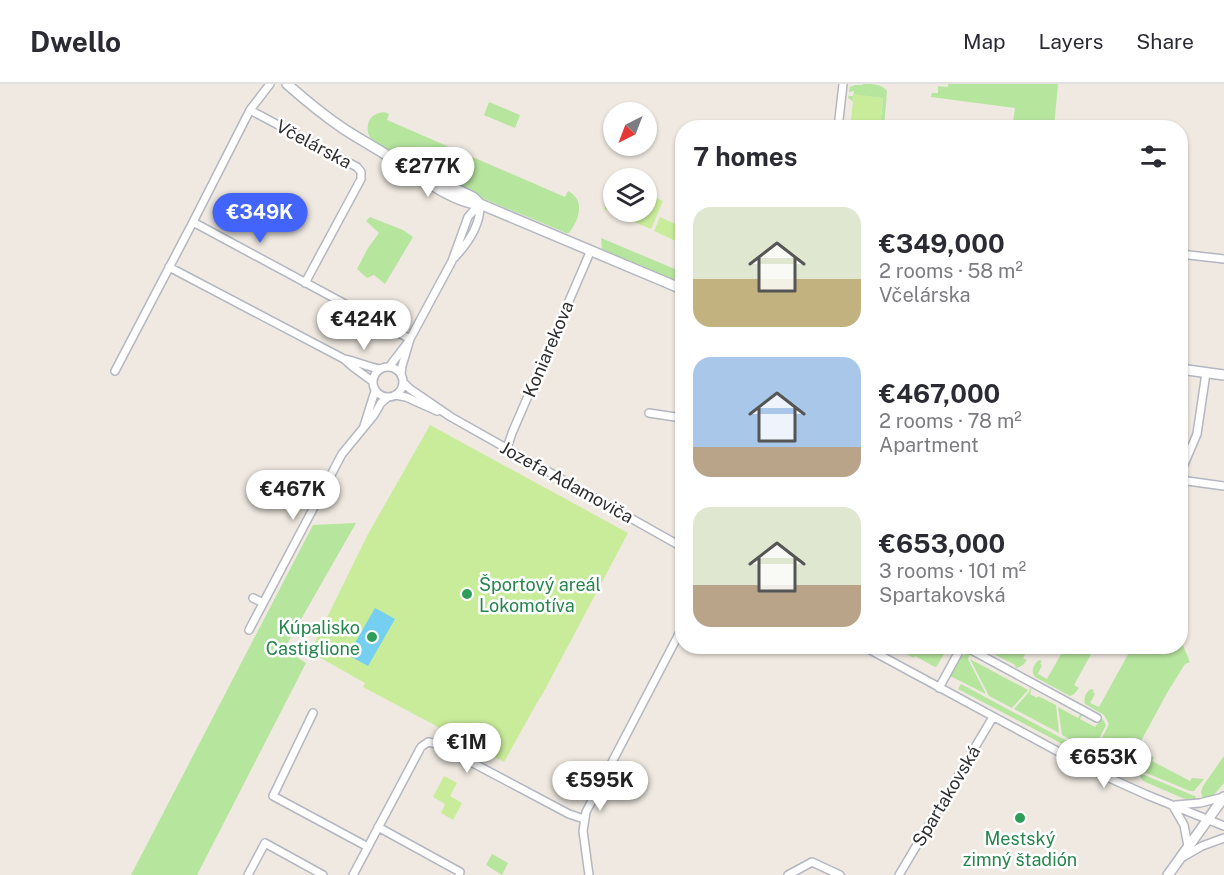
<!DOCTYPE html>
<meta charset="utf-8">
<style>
body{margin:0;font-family:"Public Sans",sans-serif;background:#f7f7f7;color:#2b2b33;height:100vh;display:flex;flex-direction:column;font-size:22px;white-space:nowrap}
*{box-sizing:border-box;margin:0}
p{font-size:20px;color:#7c7c81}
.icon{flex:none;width:33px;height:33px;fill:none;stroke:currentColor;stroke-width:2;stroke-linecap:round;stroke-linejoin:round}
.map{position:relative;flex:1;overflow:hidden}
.drawer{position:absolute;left:675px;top:36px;width:513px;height:534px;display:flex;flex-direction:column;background:#fff;border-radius:24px;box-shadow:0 2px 4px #0004}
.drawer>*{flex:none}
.needle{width:39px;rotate:222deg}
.tools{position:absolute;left:603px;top:18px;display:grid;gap:12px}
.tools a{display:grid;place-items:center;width:54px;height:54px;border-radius:50%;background:#fff;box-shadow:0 2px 4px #0004;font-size:30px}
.price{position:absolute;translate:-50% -51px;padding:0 14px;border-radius:21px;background:#fff;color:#222;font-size:20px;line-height:39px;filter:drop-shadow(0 2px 3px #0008)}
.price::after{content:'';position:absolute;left:50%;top:36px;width:18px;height:14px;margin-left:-9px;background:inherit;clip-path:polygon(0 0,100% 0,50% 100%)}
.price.selected{background:#4264fb;color:#fff}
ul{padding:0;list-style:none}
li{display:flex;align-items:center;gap:18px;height:150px;padding:0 18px}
li span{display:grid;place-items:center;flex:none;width:168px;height:120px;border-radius:18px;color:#555}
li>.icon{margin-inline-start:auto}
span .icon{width:72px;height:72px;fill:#fffc;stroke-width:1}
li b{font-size:26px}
h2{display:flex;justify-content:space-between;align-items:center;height:72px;padding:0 18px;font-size:26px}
header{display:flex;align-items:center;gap:36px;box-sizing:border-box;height:84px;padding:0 30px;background:#fff;border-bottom:2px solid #e1e1e2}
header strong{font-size:28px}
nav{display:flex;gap:33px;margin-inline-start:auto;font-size:21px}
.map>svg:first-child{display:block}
</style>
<header>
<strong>Dwello</strong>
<nav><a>Map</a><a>Layers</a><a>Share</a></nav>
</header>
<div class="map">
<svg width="1224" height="791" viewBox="0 0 1224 791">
<rect width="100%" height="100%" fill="#efe9e1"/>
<!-- green -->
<path fill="#b6e59e" d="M863,0c10,0 19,0 24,7l-3,36h-4l3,-29 -29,-3 -1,6 -5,-3 1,-4v2h4l1,-5 -5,1 1,-5 5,-2h8z
M948,0h110l-4,43h-47l1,-6h5l2,-13 -84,-11 1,-4h6v-7l10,1z
M489,18l31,13 -5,13 -31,-13z
M384,28l5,2 -2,6 178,77 3,-6c18,9 11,29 1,42h-3c-49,-21 -100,-40 -148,-65 -14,-8 -32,-15 -44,-26 -6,-5 -8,-13 -5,-21 3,-6 8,-8 15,-9z
M370,133l33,13 10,7 -28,47 -11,-9 -7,3 -10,-9 11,-21 11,-15 -13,-12z
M601,154l81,34v11l-80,-34z
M356,439l-72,126 22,14 -109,212h-66l182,-350z
M1181,530c3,9 4,18 0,27l9,21 -5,2 -18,29 -39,72 -33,-13 14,-28 -5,-9 -19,-11c-2,-6 1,-12 6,-15l3,1 -1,2 2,2 -5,9 9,4 32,-58 -4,-2 25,6 2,-3 -2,-3 28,-1z
M903,563v-1l45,1 -11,19 -2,1 -20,-11 -1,2 -14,-7z
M980,563h7l7,4 3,-4h32l-6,11 4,2c-3,5 -6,7 -11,8l-1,-3z
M1065,563h30l-21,38 5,3 -5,6 -4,2 -35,-19c-5,-6 -1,-13 4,-17l3,1 -2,3 2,1 -4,9 9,5z
M965,570h5l-2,5 18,35 -36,-18 8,-17z
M970,575l58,31 -16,18 -23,-12z
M961,600l130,70 -2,4 -131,-69z
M1032,602l-2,8 7,4 1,-2 18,9 3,28 -45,-24 14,-16z
M1058,623l20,11 3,-5 2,1 -3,5 15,8 7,-9 4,7 -13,26 -31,-16z
M1145,672l9,1 -2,4 38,20 2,-3 12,1 -10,12h-4l-53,-22 2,-7z
M1224,672v27l-12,14 -9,3 -2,-8 2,-6z
M1137,688l55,23 3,1 3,5 -11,-1 -44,-19z
M492,770l16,9 -6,12 -16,-10z"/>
<!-- pitch -->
<path fill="#c9ec9a" d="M854,10l29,4 -3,29h-30z
M613,100l1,28h32l2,-18 15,7 -12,28 -47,-20z
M660,133l22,10v11l-2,5 -26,-12z
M430,341l198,108 -86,162 -3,4 -35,63 -141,-75 2,-4 -55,-31 57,-116z
M444,692l13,7 -7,13 12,7 -9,17 -12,-7 4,-9 -12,-7z"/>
<!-- water -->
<path fill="#75cff0" d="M375,524l20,11 -27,47 -20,-11z"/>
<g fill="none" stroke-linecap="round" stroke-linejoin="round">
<!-- street casing -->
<g stroke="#b4b7c1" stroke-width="10">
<path id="street" d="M270,0l-20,26 -57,112 217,117
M250,26l107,57 4,5v7l-56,104
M838,44l5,-44
M1180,170l44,5
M455,173c13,-14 26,-33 25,-53
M169,183l175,92 9,8 19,14
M344,275c12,2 23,8 36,10
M373 298a15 15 0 1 1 30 0a15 15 0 1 1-30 0Z
M389,283l20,-26
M115,287l78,-149
M401,290l1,-8 8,-27 42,-78 16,-44 7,-8 5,-5
M403,298l7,7 41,28 231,130
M395,311l11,2 31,14
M649,329l33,5
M364,342l11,-35
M507,364l5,-15 79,-183
M1180,390l17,-40 9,-61
M1180,396l44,6
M312,398l12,6
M253,514l10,5
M249,546l93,-176 32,-39 7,-12 7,-6
M863,562l231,125 53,24 77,31
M964,562l133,72
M939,604l23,-42
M313,629l-40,83 95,51
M1176,721l24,-2 24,-6
M1173,722l11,19 4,21
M378,743l82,45 -1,3
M1183,773l19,-11 22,-8
M248,791l17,-32 58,32
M353,791l68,-128 7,-5 9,2 132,70 15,5
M589,791l-6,-44 3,-19 96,-184
M788,791l24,-13 28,13
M899,791l94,-158"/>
</g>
<!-- secondary casing -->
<g stroke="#b4b7c1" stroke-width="12">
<path id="secondary" d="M287,0c17,15 35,30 54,43 16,11 34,20 50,31 21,14 65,47 89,46l202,85
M430,93l43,20 7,7
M1180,285l44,6
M1168,791l56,-78"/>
</g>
<!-- street -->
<use href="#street" stroke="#fff" stroke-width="7"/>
<!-- secondary -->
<use href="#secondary" stroke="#fff" stroke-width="9"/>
</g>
<!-- markers -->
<g fill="#2e9e5b" stroke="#fff" stroke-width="2">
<circle cx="467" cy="510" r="6"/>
<circle cx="372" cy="553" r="6"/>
<circle cx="1020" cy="734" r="6"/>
</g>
<g text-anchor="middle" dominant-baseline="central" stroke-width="5" stroke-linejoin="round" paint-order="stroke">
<!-- street labels -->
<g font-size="18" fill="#2e2e2e" stroke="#fff">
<text transform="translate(314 60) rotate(28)">Včelárska</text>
<text transform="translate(548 265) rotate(-67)">Koniarekova</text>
<text transform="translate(567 398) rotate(29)">Jozefa Adamoviča</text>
<text transform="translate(946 712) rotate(-59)">Spartakovská</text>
</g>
<!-- leisure labels -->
<g font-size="18" fill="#27864d" stroke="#fff" text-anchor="start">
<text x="479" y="500">Športový areál<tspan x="479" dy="21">Lokomotíva</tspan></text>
<text x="360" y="543" text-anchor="end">Kúpalisko<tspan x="360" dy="21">Castiglione</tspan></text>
<text x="1020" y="754" text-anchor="middle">Mestský<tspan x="1020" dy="21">zimný štadión</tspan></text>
</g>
</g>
</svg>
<div class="tools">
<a><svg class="needle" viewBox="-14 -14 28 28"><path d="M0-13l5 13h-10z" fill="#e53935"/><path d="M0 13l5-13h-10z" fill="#7c7c81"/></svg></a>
<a><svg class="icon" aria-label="layers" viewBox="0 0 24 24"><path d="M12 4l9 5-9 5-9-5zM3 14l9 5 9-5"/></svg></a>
</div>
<b class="price" style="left:428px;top:114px">€277K</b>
<b class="price selected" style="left:260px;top:160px">€349K</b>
<b class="price" style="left:364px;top:267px">€424K</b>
<b class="price" style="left:293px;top:437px">€467K</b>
<b class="price" style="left:467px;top:690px">€1M</b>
<b class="price" style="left:1104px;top:705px">€653K</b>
<b class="price" style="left:600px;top:728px">€595K</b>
<section class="drawer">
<h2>7 homes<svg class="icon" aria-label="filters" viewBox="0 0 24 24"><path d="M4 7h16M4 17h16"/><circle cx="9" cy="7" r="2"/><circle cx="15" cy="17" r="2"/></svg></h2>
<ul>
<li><span style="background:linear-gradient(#dfe7d0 60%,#c2b280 0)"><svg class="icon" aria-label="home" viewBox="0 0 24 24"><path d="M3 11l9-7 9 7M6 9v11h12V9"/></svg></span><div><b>€349,000</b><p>2 rooms · 58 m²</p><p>Včelárska</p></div></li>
<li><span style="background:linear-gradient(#a9c7e8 75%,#b9a48a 0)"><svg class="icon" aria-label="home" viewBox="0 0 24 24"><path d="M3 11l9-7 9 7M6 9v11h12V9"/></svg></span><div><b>€467,000</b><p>2 rooms · 78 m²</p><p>Apartment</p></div></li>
<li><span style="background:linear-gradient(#dfe7d0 65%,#b9a48a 0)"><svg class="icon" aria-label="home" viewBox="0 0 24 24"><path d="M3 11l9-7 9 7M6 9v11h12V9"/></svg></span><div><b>€653,000</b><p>3 rooms · 101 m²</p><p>Spartakovská</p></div></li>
</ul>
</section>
</div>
